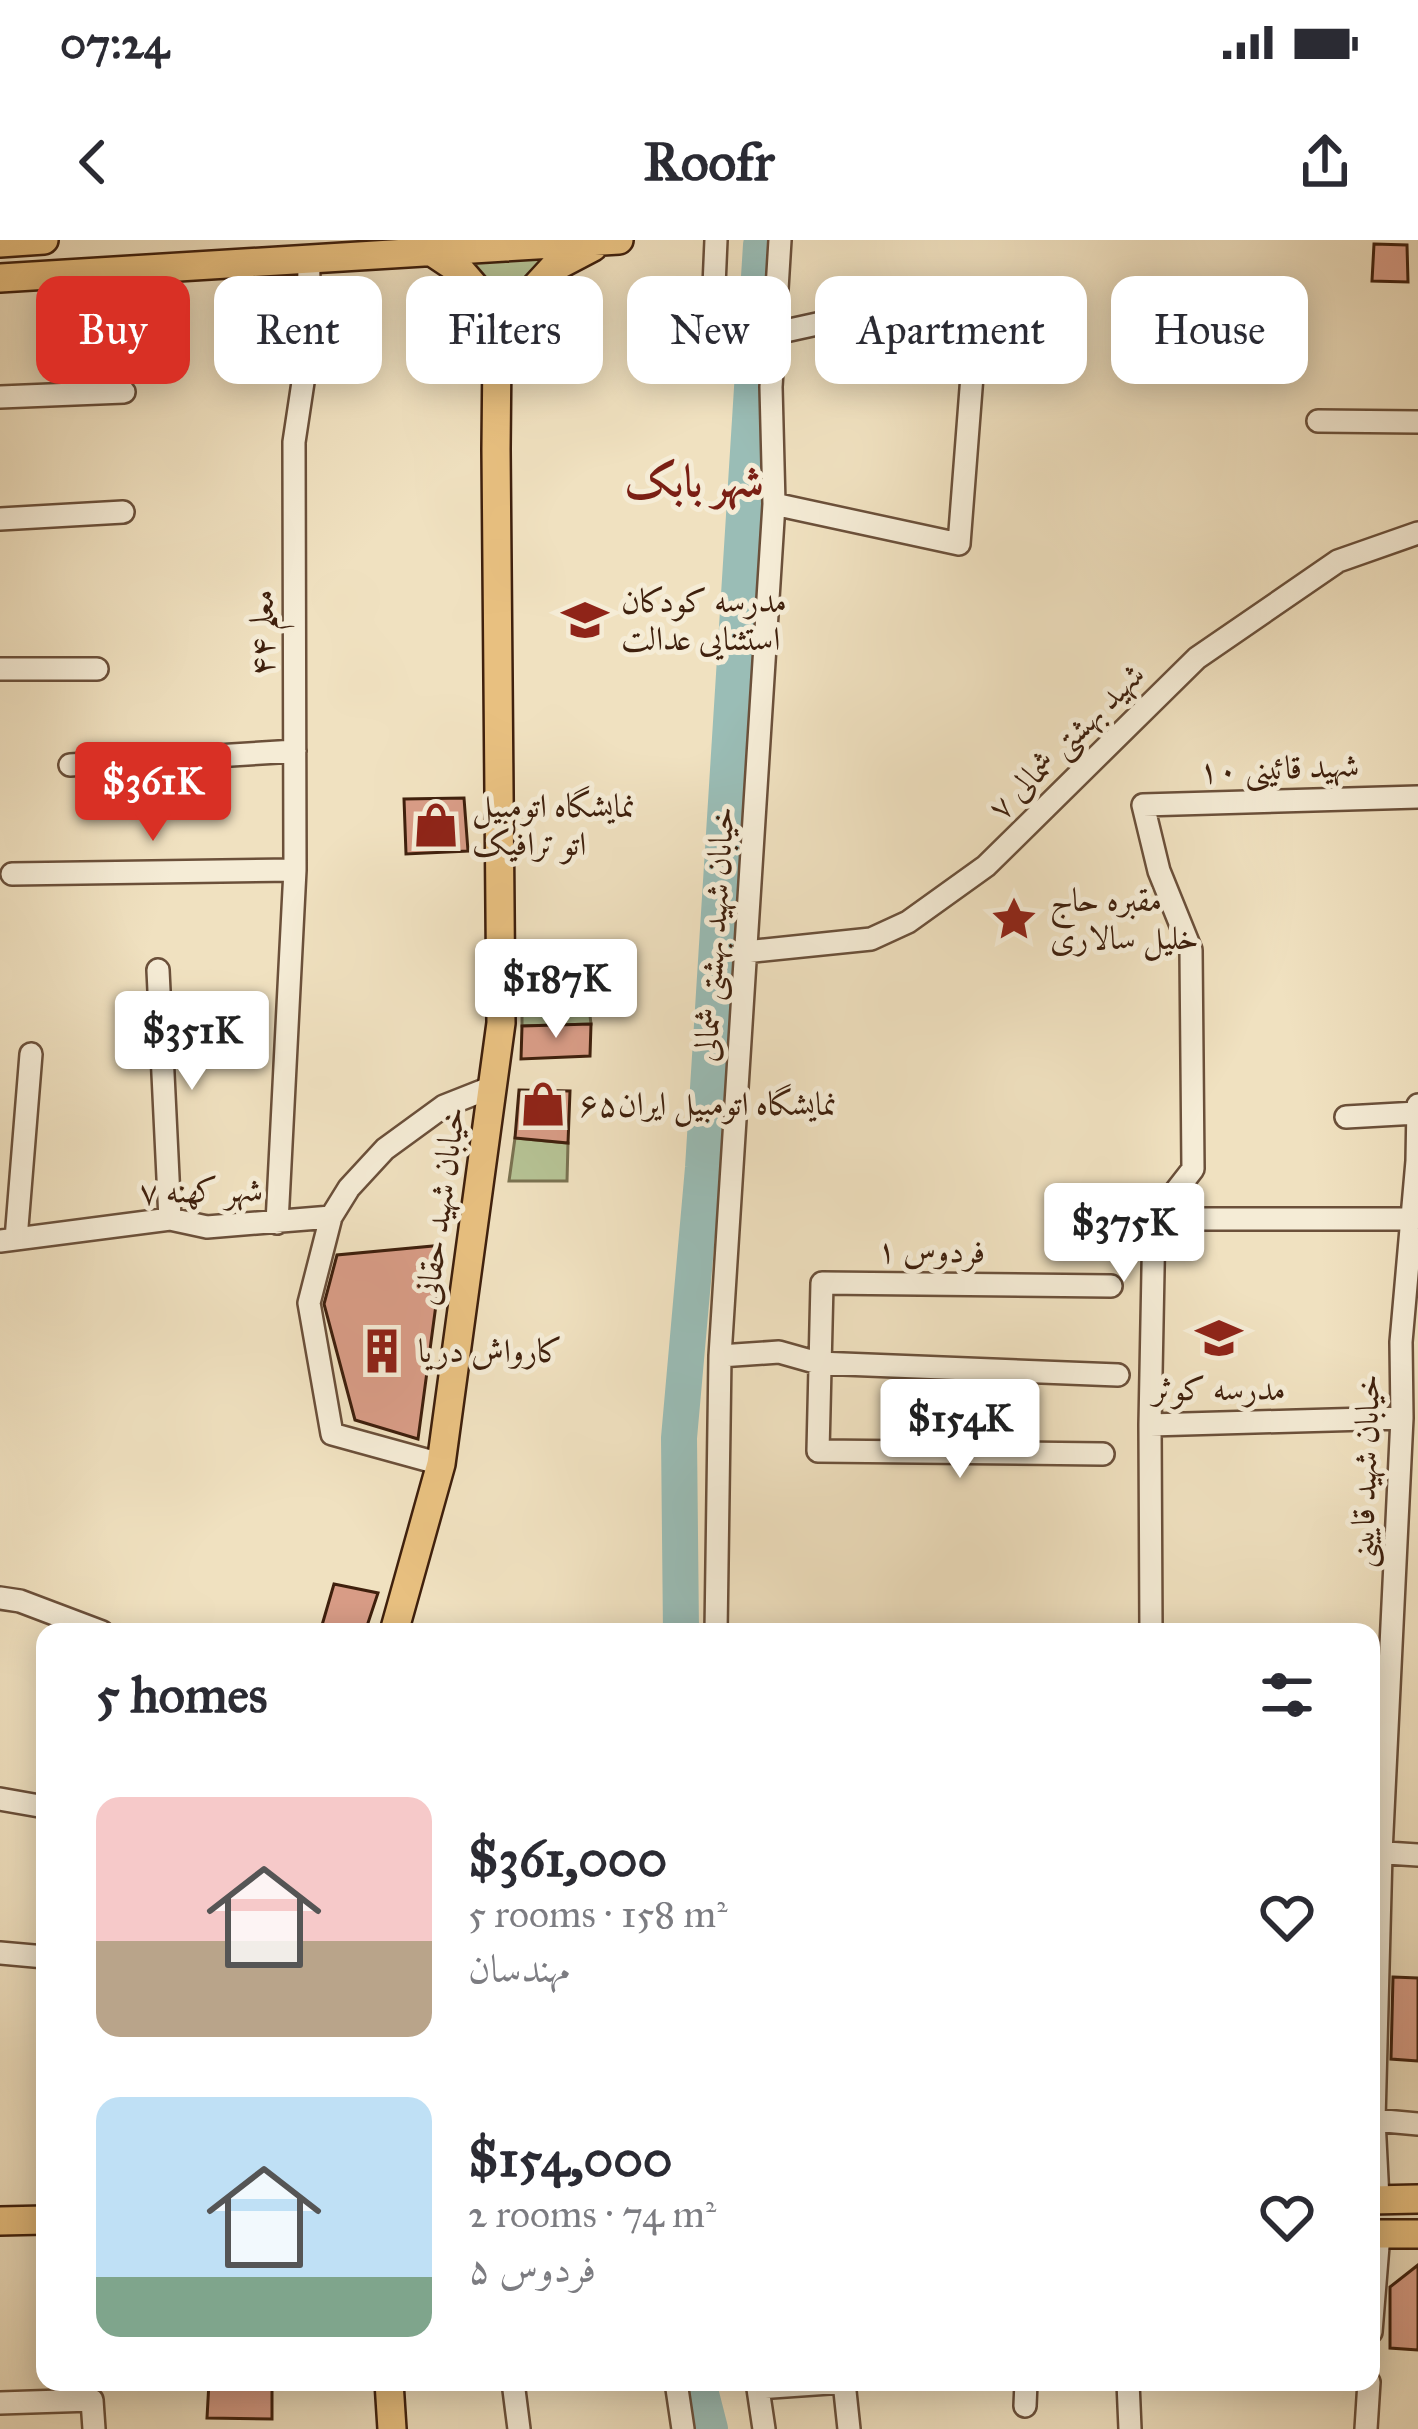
<!DOCTYPE html>
<meta charset="utf-8">
<style>
body{margin:0;font-family:"IM FELL Great Primer",Amiri,serif;background:#f2f2f3;color:#2b2b33;height:100vh;display:flex;flex-direction:column;font-size:45px;white-space:nowrap}
*{box-sizing:border-box;margin:0}
p{font-size:39px;color:#7c7c81}
.icon{flex:none;width:66px;height:66px;fill:none;stroke:currentColor;stroke-width:2;stroke-linecap:round;stroke-linejoin:round}
.map{position:relative;flex:1;overflow:hidden}
.side{position:absolute;left:36px;top:1383px;width:1344px;height:768px;display:flex;flex-direction:column;background:#fff;border-radius:24px;box-shadow:0 6px 30px #0003}
.side>*{flex:none}
.hud{position:absolute;left:36px;top:36px;width:1347px;height:108px;display:flex;gap:24px}
.price{position:absolute;translate:-50% -102px;padding:0 27px;border-radius:12px;background:#fff;color:#222;font-size:39px;line-height:78px;filter:drop-shadow(0 3px 6px #0008)}
.price::after{content:'';position:absolute;left:50%;top:72px;width:36px;height:27px;margin-left:-18px;background:inherit;clip-path:polygon(0 0,100% 0,50% 100%)}
.price.selected{background:#d93025;color:#fff}
ul{padding:0;list-style:none}
li{display:flex;align-items:center;gap:36px;height:300px;padding:0 60px}
li span{display:grid;place-items:center;flex:none;width:336px;height:240px;border-radius:24px;color:#555}
li>.icon{margin-inline-start:auto}
span .icon{width:144px;height:144px;fill:#fffc;stroke-width:1}
li b{font-size:51px}
h2{display:flex;justify-content:space-between;align-items:center;height:144px;padding:0 60px;font-size:51px}
.chip{padding:0 42px;border-radius:24px;background:#fff;box-shadow:0 6px 30px #0003;font-size:42px;line-height:108px}
.chip.selected{background:#d93025;color:#fff}
.status{display:flex;justify-content:space-between;align-items:center;height:84px;padding:0 60px;background:#fff;direction:ltr}
.status svg{height:33px;fill:currentColor}
header{display:flex;justify-content:space-between;align-items:center;height:156px;padding:0 60px;background:#fff;font-size:54px;font-weight:800}
.map>svg:first-child{display:block}
</style>
<div class="status"><b>07:24</b><svg viewBox="0 0 49 12"><path d="M0 12V9h3v3zM5 12V6h3v6zM10 12V3h3v9zM15 12V0h3v12zM26 1h20v11H26zM47 4h2v5h-2z"/></svg></div>
<header><svg class="icon" aria-label="back" viewBox="0 0 24 24"><path d="M15 5l-7 7 7 7"/></svg>Roofr<svg class="icon" aria-label="share" viewBox="0 0 24 24"><path d="M12 15V3M7 8l5-5 5 5M5 13v7h14v-7"/></svg></header>
<div class="map">
<svg width="1418" height="2189" viewBox="0 0 1418 2189">
<rect width="100%" height="100%" fill="#f0e1c0"/>
<filter id="stains"><feTurbulence type="fractalNoise" baseFrequency=".00167" numOctaves="4"/><feColorMatrix values="0 0 0 0 .2 0 0 0 0 .09 0 0 0 0 .02 0 0 0 .5 -.17"/></filter>
<radialGradient id="worn" r=".72"><stop offset=".6" stop-color="#630" stop-opacity="0"/><stop offset="1" stop-color="#630" stop-opacity=".3"/></radialGradient>
<!-- green -->
<path fill="#b6c395" stroke="#7a7251" stroke-width="3" d="M588,7l-89,95 -53,-84z
M586,742l5,42 -69,2v-37z
M515,898l53,5 -1,38h-58z"/>
<g fill="none" stroke-linecap="round" stroke-linejoin="round">
<!-- river -->
<path stroke="#9abdb6" stroke-width="36" d="M681,1392l-2,-194 24,-270 58,-923
M698,2142l12,47"/>
</g>
<!-- building -->
<path fill="#d89c86" stroke="#3f200d" stroke-width="3" d="M1374,4l33,1 1,37 -36,-1z
M464,558l4,53 -62,3 -2,-55z
M591,784l-1,32 -69,3 1,-33z
M519,850l51,1 -2,52 -53,-5z
M444,1005l-26,194 -63,-19 -31,-116 13,-49z
M334,1344l44,9 -13,39h-45z
M1393,1737l25,1v83l-27,-2z
M1418,2025v85l-28,-2v-61z
M209,2142h63v37l-65,-1z"/>
<g fill="none" stroke-linecap="round" stroke-linejoin="round">
<!-- minor casing -->
<g stroke="#6b503a" stroke-width="26">
<path id="minor" d="M716,0l-4,92 64,1 155,-34 107,27
M0,157l124,-5
M1318,181l100,1
M774,264l185,40 18,-233
M0,279l123,-7
M0,429h97
M70,525l225,-14
M12,634l283,-4
M745,712l126,-13 37,-17 78,-56 211,-208 141,-97 80,-28
M158,730l12,249
M1346,877l71,-4
M1154,979h259
M277,983l18,-353 -1,-428 14,-93 1,-89
M16,999l15,-185
M0,1001l170,-22 37,8 124,-10
M720,1116l59,-4 39,11 300,12
M1150,1185l252,-7
M1103,1214l-285,-3 4,-168 289,3
M441,1224l-109,-30 -23,-131 22,-86 18,-29 36,-39 59,-43 48,-19
M0,1358l20,3 82,31
M716,1392l4,-276 54,-852 -3,-117 9,-147
M1151,1392l-1,-207 4,-206 39,-50 -2,-219 -32,-79 -16,-66 275,-8
M0,1559l45,8
M1371,1612l47,3
M0,1713l45,4
M1374,1880l44,4
M1378,1959l-4,-79 7,-267 21,-435 -1,-76 16,-181 1,-56
M1371,2092l8,-98
M513,2142l6,47
M676,2142l7,47
M757,2142l7,47
M844,2142l5,47
M1128,2142l2,47
M758,2148l86,-6
M0,2163l92,-3 2,29
M1025,2166l1,-24
M1366,2189l3,-47"/>
</g>
<!-- major casing -->
<g stroke="#3f200d" stroke-width="32">
<path id="major" d="M0,3l44,-3
M0,38l619,-38
M497,110l22,-45 34,-37 40,-21
M394,1392l47,-168 60,-441 -5,-574 1,-99 -4,-29 -12,-27 -19,-22 -30,-20
M1371,1960l47,-1
M0,1981l45,-1
M1371,1994h47
M389,2142l3,47"/>
</g>
<!-- minor -->
<use href="#minor" stroke="#f5ecd6" stroke-width="21"/>
<!-- major -->
<use href="#major" stroke="#e8c080" stroke-width="27"/>
</g>
<!-- icons -->
<defs>
<g id="school-bare" transform="scale(3.6)"><path d="M0-5L7-2L0 1L-7-2ZM-4 1L0 2.5L4 1V4Q0 6-4 4Z" fill="#8f2418" stroke="#f5ecd6" stroke-width="2.5" paint-order="stroke"/></g>
<g id="shop-bare" transform="scale(3.6)"><path d="M-5-2.5h2.3a2.7 3.5 0 0 1 5.4 0H5L5.5 6h-11ZM-1.5-2.5h3a1.5 2.3 0 0 0-3 0Z" fill="#8f2418" stroke="#f5ecd6" stroke-width="2.5" paint-order="stroke"/></g>
<g id="sight-bare" transform="scale(3.6)"><path d="M0-6L1.8-2.2L6-1.7L2.9 1.2L3.7 5.4L0 3.3L-3.7 5.4L-2.9 1.2L-6-1.7L-1.8-2.2Z" fill="#8f2418" stroke="#f5ecd6" stroke-width="2.5" paint-order="stroke"/></g>
<g id="building-bare" transform="scale(3.6)"><path d="M-4-6H4V6H1V3H-1V6H-4ZM-2.5-4.3h1.7v1.8h-1.7ZM.8-4.3h1.7v1.8H.8ZM-2.5-1h1.7V.8h-1.7ZM.8-1h1.7V.8H.8Z" fill="#8f2418" stroke="#f5ecd6" stroke-width="2.5" paint-order="stroke"/></g>
</defs>
<g fill-rule="evenodd">
<use href="#school-bare" x="585" y="380"/>
<use href="#shop-bare" x="436" y="585"/>
<use href="#sight-bare" x="1014" y="679"/>
<use href="#shop-bare" x="543" y="864"/>
<use href="#school-bare" x="1219" y="1098"/>
<use href="#building-bare" x="382" y="1111"/>
</g>
<g text-anchor="middle" dominant-baseline="central" stroke-width="10" stroke-linejoin="round" paint-order="stroke">
<!-- poi labels -->
<g font-size="33" fill="#3f200d" stroke="#f5ecd6" text-anchor="start">
<text x="621" y="361">مدرسه کودکان<tspan x="621" dy="38">استثنایی عدالت</tspan></text>
<text x="472" y="566">نمایشگاه اتومبیل<tspan x="472" dy="38">اتو ترافیک</tspan></text>
<text x="1050" y="660">مقبره حاج<tspan x="1050" dy="38">خلیل سالاری</tspan></text>
<text x="579" y="864">نمایشگاه اتومبیل ایران۶۵</text>
<text x="418" y="1111">کارواش دریا</text>
<text x="1219" y="1149" text-anchor="middle">مدرسه کوثر</text>
</g>
<!-- street labels -->
<g font-size="33" fill="#3f200d" stroke="#f5ecd6">
<text transform="translate(262 393) rotate(-90)">معلم ۴۴</text>
<text transform="translate(1066 501) rotate(-45)">شهید بهشتی شمالی ۷</text>
<text transform="translate(1279 528) rotate(-2)">شهید قائینی ۱۰</text>
<text transform="translate(714 694) rotate(-86)">خیابان شهید بهشتی شمالی</text>
<text transform="translate(201 951) rotate(-1)">شهر کهنه ۷</text>
<text transform="translate(440 966) rotate(-82)">خیابان شهید حقانی</text>
<text transform="translate(931 1011) rotate(1)">فردوس ۱</text>
<text transform="translate(1365 1231) rotate(-88)">خیابان شهید قایینی</text>
</g>
<!-- district labels -->
<g font-size="45" font-weight="bold" fill="#7a1f14" stroke="#f5ecd6">
<text x="694" y="240">شهر بابک</text>
</g>
</g>
<rect width="100%" height="100%" filter="url(#stains)"/>
<rect width="100%" height="100%" fill="url(#worn)"/>
</svg>
<b class="price selected" style="left:153px;top:604px">$361K</b>
<b class="price" style="left:556px;top:801px">$187K</b>
<b class="price" style="left:192px;top:853px">$351K</b>
<b class="price" style="left:1124px;top:1045px">$375K</b>
<b class="price" style="left:960px;top:1241px">$154K</b>
<div class="hud">
<a class="chip selected">Buy</a>
<a class="chip">Rent</a>
<a class="chip">Filters</a>
<a class="chip">New</a>
<a class="chip">Apartment</a>
<a class="chip">House</a>
</div>
<section class="side">
<h2>5 homes<svg class="icon" aria-label="filters" viewBox="0 0 24 24"><path d="M4 7h16M4 17h16"/><circle cx="9" cy="7" r="2"/><circle cx="15" cy="17" r="2"/></svg></h2>
<ul>
<li><span style="background:linear-gradient(#f6c9c9 60%,#b9a48a 0)"><svg class="icon" aria-label="home" viewBox="0 0 24 24"><path d="M3 11l9-7 9 7M6 9v11h12V9"/></svg></span><div><b>$361,000</b><p>5 rooms · 158 m²</p><p>مهندسان</p></div><svg class="icon" aria-label="heart" viewBox="0 0 24 24"><path d="M12 20l-8-8c-3-5 5-10 8-4 3-6 11-1 8 4z"/></svg></li>
<li><span style="background:linear-gradient(#bfe0f5 75%,#7fa58c 0)"><svg class="icon" aria-label="home" viewBox="0 0 24 24"><path d="M3 11l9-7 9 7M6 9v11h12V9"/></svg></span><div><b>$154,000</b><p>2 rooms · 74 m²</p><p>فردوس ۵</p></div><svg class="icon" aria-label="heart" viewBox="0 0 24 24"><path d="M12 20l-8-8c-3-5 5-10 8-4 3-6 11-1 8 4z"/></svg></li>
</ul>
</section>
</div>
